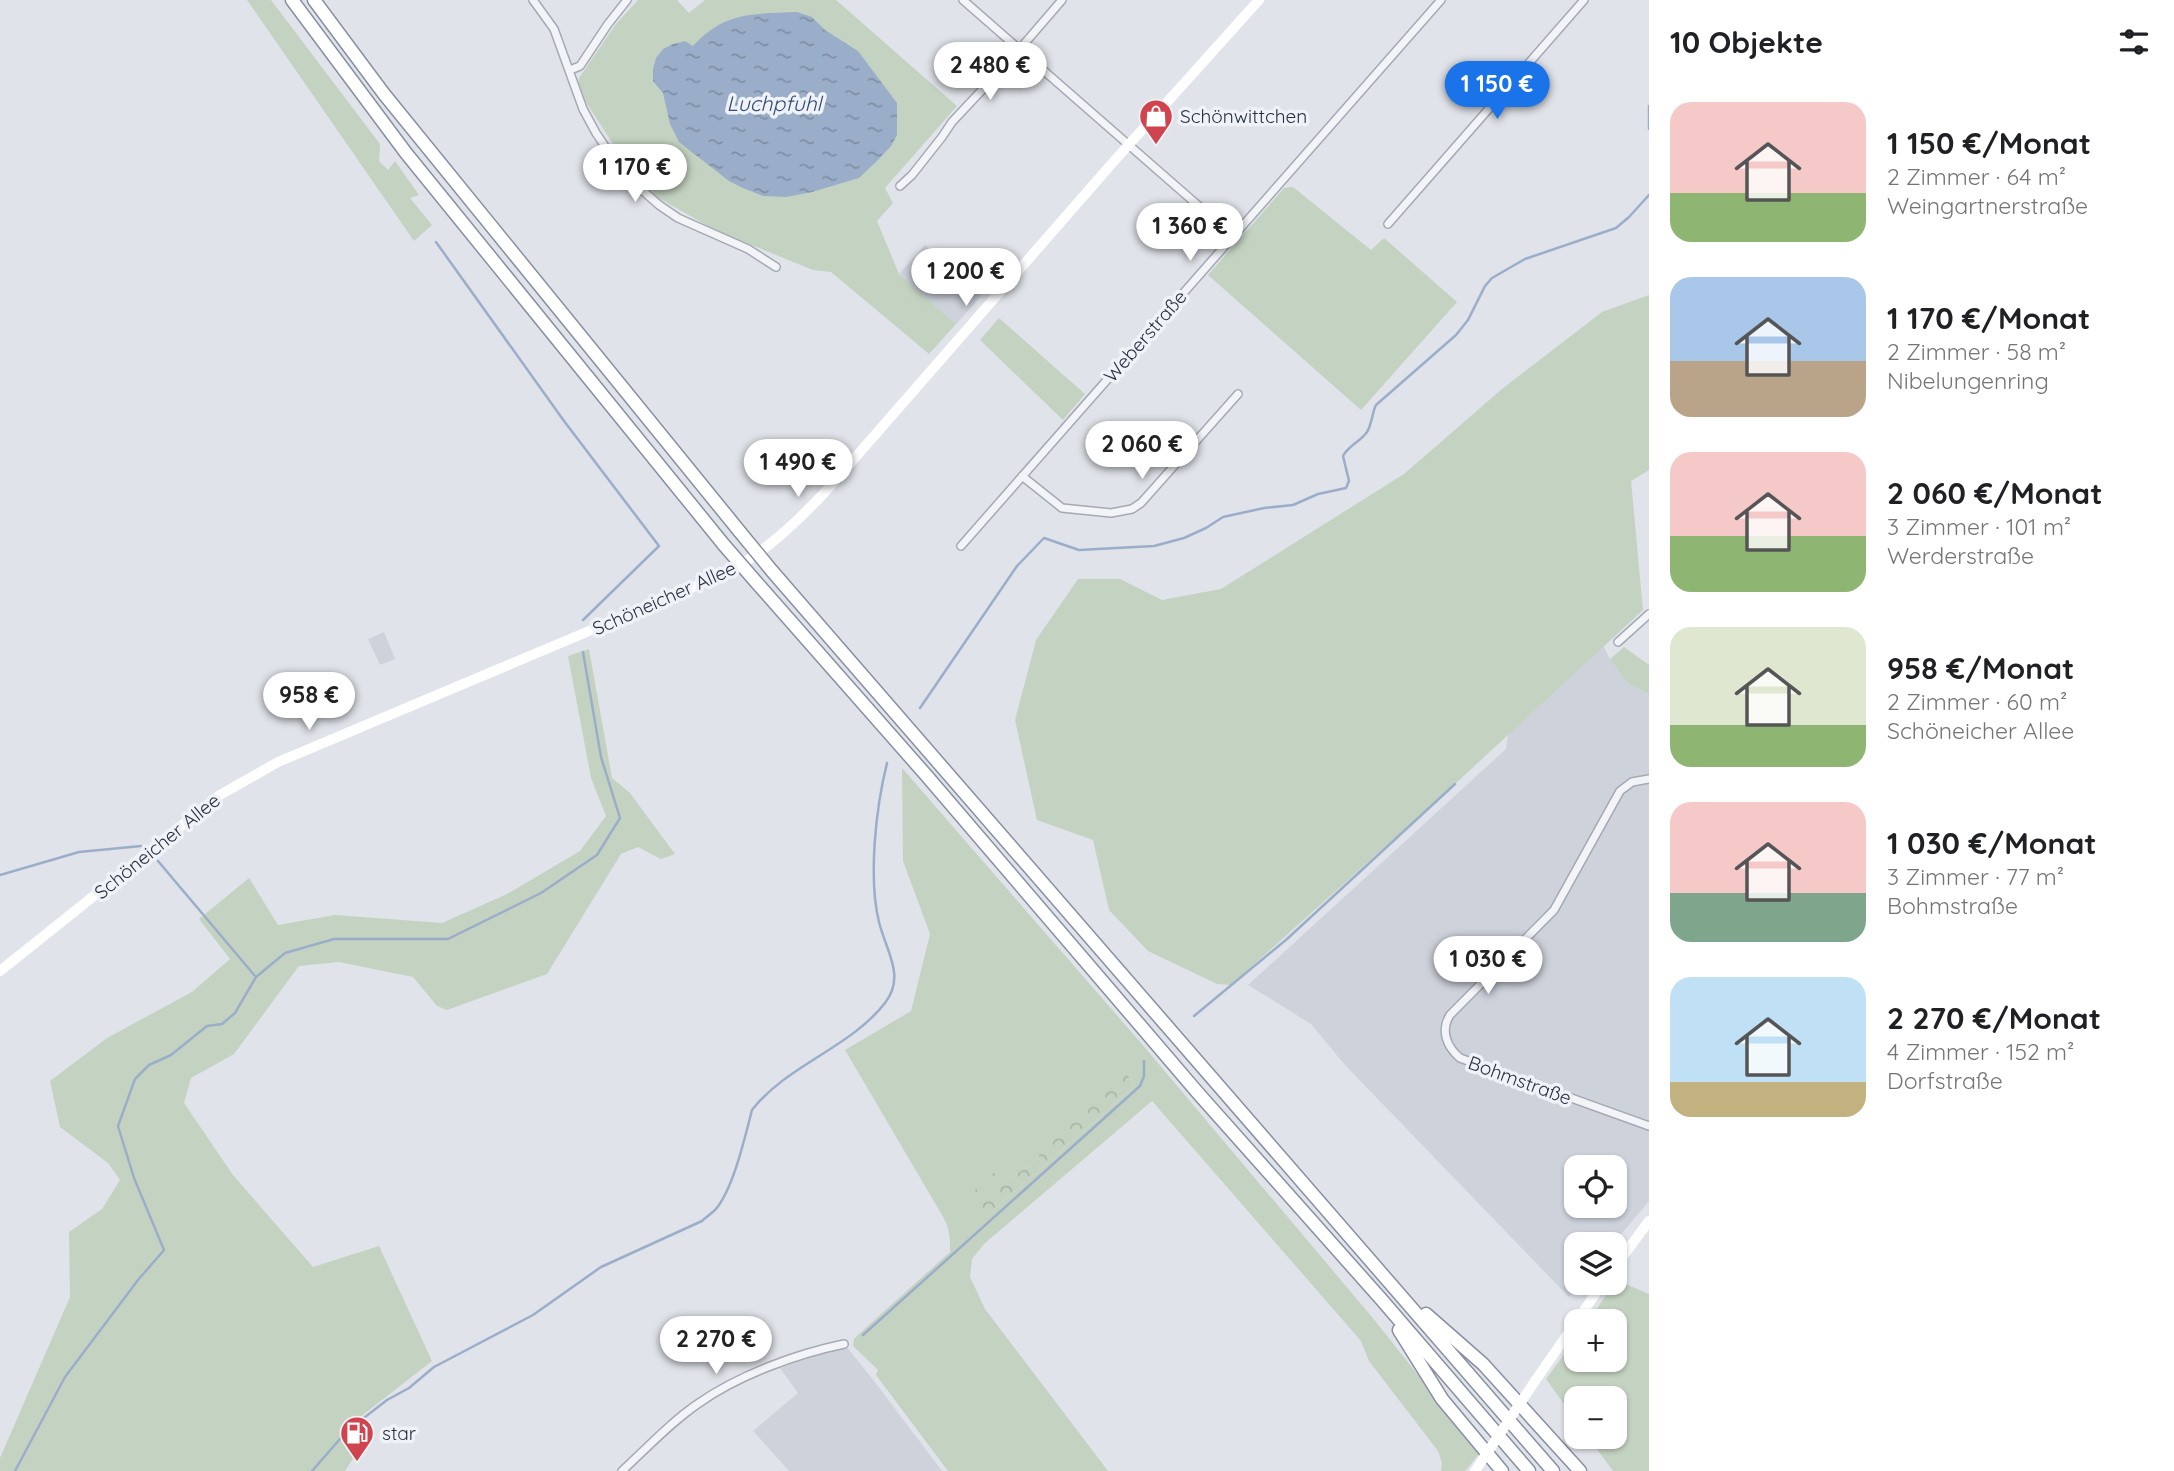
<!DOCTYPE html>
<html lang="de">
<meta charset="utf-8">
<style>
body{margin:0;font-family:Quicksand,sans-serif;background:#f2f2f2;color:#202124;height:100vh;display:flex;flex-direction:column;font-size:26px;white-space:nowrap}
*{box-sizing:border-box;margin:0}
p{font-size:23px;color:#757577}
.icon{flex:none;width:38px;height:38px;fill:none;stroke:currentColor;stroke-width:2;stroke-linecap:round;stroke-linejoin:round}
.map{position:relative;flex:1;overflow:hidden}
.side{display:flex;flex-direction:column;background:#fff;width:525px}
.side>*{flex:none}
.controls{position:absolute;left:1564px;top:1155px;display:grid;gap:14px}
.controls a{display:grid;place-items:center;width:63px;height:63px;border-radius:14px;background:#fff;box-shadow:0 2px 5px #0004;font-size:35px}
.price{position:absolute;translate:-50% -60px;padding:0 16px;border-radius:24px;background:#fff;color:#222;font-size:23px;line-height:46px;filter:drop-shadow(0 2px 4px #0008)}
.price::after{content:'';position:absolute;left:50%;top:42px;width:21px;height:16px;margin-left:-10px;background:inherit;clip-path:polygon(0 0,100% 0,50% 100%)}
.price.selected{background:#1a73e8;color:#fff}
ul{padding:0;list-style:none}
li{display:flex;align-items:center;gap:21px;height:175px;padding:0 21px}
li span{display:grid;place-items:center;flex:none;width:196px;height:140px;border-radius:21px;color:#555}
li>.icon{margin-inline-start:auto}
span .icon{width:84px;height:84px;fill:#fffc;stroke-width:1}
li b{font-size:30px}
h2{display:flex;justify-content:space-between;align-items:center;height:84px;padding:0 21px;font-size:30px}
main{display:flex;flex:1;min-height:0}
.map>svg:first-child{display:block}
</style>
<main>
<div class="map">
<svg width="1649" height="1471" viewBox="0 0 1649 1471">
<defs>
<pattern id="forest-crowns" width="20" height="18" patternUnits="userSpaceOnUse" patternTransform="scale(1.75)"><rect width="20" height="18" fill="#c4d3c1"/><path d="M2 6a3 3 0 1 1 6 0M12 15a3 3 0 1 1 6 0" fill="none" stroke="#a8b5a7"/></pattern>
<pattern id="water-ripples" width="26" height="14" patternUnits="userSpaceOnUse" patternTransform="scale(1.75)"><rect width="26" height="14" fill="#9baec9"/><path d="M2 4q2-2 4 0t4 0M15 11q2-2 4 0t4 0" fill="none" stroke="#7e8ea5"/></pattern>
</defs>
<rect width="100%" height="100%" fill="#e0e3e9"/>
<!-- built -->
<path fill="#ced2db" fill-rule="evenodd" d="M925,245l57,50 -26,29 -57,-50z
M384,632l11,27 -15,6 -12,-26z
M1603,645l7,14 17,24 22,11v507l-36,43h-36v39h4l-12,14 -224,-232 -34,-41 -63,-39 258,-236 2,-15zM1577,1167h38v39h-38z
M846,1346l28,35 68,90h-153l-36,-40 45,-38 -18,-25 37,-14z"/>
<!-- green -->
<path fill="#c4d3c1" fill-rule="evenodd" d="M247,0h24l109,144 -1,17 9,9 7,-9 24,34 -9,3 22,27 -18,16z
M638,0h39l12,13 16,-13h131l121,106 -72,82 8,15 -16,18 22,53 57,50 -27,30 -98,-82 -18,-2 -96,-39 -64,-36 -21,-22 -54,-83 1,-12 37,-54z
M1293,187l78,63 13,-12 73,64 -96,108 -153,-135 76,-87z
M1649,295v175l-18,11 12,129 -188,174 -224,201 -14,-1 -69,-33 -39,-41 -16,-70 -56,-20 -22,-100 21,-80 42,-61h42l42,21 59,-11 183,-115 98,-85 100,-77z
M999,318l86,76 -22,26 -83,-80z
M1624,647l25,18v29l-22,-11 -17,-24z
M589,649l23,129 18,15 45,61 -14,5 -23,-12 -17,7 -74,120 -100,36 -10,-4 -24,-29 -74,-15 -40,4 -65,88 -43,24 -7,25 49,72 80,92 66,-21 53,115 -82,64 6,29 -11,17h-345v-13l70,-161 -1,-65 33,-23 18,-29 -12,-17 -48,-36 -10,-46 57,-43 85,-46 38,-33 -31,-40 50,-41 29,47 57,-10 107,8 65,-29 73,-43 26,-35 -15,-38 -23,-122z
M902,768l239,275 123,146 108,128 108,136 -15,18h-24l1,-8 -4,-12 -69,-90 -8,-20 -209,-240 -168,143 -12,15 -2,18 15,32 123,162h-160l-72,-96 2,-5 -25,-24 1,-7 6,-6 90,-81c0,-16 0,-22 -8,-37l-97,-165 66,-39 19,-77 -27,-73zM1128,1074l7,12 -146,128 4,-42 12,10 34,-24v-11z
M1617,1280l32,14v177h-36l-25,-34h27v-39h-38v24l-31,-43 31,-42v23h38v-39h-27z"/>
<!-- forest -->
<path fill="url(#forest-crowns)" d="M1127,1073l8,13 -146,128 -20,-18 25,-24 11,10 34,-24v-11z"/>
<!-- water -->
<path fill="url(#water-ripples)" d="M797,12l15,5 13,13 33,21 39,52v32l-6,11 -15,16 -17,16 -47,14 -26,5 -23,-1 -20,-8 -14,-7 -50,-39 -9,-18 -7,-31 -10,-12v-12l3,-11 7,-9 10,-5 12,-3 8,5c32,-35 60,-32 104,-34z"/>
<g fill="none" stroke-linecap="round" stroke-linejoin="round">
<!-- stream -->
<path stroke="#9baec9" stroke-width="2.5" d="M1649,106v23
M436,242l128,179 95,125 -76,74
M920,708l97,-142 27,-28 35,12 75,-4 30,-8 22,-10 17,-11 41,-9 29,-3 25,-11 28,-6 3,-7 -6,-25c6,-11 17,-14 24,-24 5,-8 5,-19 9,-27l80,-70 12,-15 17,-34 7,-8 33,-19 91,-31 13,-11 20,-22
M158,861l97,115
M0,875l79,-23 62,-6
M1194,1016l93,-77 168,-155
M863,1335l277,-249 4,-10v-15
M15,1471l50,-94 73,-97 26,-30 -30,-72 -16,-52 17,-47 14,-14 22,-10 36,-29 15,-2 13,-11 21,-36 29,-24 49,-14h114l93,-46 56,-38 23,-37 -19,-61 -18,-105
M312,1471l35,-40 40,-31 22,-12 25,-21 99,-52 68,-48 101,-46c4,-4 9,-7 13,-11 18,-20 30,-73 37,-100 35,-45 98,-62 133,-107 21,-27 1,-52 -6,-81 -11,-44 -3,-115 8,-159"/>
<!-- street casing -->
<g stroke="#a5a9b3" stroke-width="10">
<path id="street" d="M533,0l21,29 29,80 13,24 14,21 25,30 24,21 19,13 70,31 28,18
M963,0l270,236
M570,70l10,-4 28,-42 19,-24
M900,186l12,-11 30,-38 10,-15 60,-64 50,-58
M1388,224l196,-224
M1022,476l40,32 49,5 21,-4 9,-6 97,-109
M961,546l480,-546
M1618,642l31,-28
M1649,779l-17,3 -12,9 -66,119 -104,105c-10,16 -3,32 10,43l189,68
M622,1471c25,-23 49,-49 77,-68 40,-28 97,-49 145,-59"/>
</g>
<!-- highway casing -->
<g stroke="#878fa0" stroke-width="15">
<path id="highway" d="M292,0l114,153 318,392
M314,0l70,94 356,438
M772,571l781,900
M757,583l169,192 272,318 183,206 148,172
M1426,1314l57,50 97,107
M1399,1330l43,69 60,72"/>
</g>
<!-- street -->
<use href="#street" stroke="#f3f4f7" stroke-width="7"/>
<!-- secondary -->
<path stroke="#fff" stroke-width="10" d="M0,971l220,-176 58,-33 444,-187c40,-20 73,-51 104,-84l289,-331 144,-160
M1615,1267l34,-46
M1535,1381l68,-98"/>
<!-- highway -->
<use href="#highway" stroke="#fff" stroke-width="12"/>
<!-- highway-bridge casing -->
<g stroke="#878fa0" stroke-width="15" stroke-linecap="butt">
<path id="highway-bridge" d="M740,532l32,39
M724,545l33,38"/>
</g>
<!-- secondary-bridge -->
<path stroke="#fff" stroke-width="10" d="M1475,1471l60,-90"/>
<!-- highway-bridge -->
<use href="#highway-bridge" stroke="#fff" stroke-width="12"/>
</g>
<!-- icons -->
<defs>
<g id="shop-pin" transform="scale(1.75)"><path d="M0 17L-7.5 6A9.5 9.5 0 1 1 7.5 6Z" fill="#cf444f" stroke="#eff2f6"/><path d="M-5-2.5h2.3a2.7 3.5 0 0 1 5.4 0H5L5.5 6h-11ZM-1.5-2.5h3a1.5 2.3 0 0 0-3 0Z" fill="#fff"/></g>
<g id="fuel-pin" transform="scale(1.75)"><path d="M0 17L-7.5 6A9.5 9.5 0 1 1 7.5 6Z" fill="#cf444f" stroke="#eff2f6"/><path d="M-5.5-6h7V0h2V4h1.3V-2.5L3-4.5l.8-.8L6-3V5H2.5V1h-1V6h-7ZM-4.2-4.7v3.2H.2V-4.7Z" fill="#fff"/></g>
</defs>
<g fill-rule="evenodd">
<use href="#shop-pin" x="1156" y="116"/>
<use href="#fuel-pin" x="357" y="1433"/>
</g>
<g text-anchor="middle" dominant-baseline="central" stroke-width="7" stroke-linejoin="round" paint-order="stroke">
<!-- poi labels -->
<g font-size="19" fill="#282f40" stroke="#eff2f6" text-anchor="start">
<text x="1180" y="116">Schönwittchen</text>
<text x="382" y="1433">star</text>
</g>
<!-- street labels -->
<g font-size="19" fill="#282f40" stroke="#eff2f6">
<text transform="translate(1145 336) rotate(-49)">Weberstraße</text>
<text transform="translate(664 598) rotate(-24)">Schöneicher Allee</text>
<text transform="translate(157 846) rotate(-39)">Schöneicher Allee</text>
<text transform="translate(1520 1080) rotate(20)">Bohmstraße</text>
</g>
<!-- water labels -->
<g font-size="21" font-style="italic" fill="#324b74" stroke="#eff2f6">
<text x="774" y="103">Luchpfuhl</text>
</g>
</g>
</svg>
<div class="controls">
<a><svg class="icon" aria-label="locate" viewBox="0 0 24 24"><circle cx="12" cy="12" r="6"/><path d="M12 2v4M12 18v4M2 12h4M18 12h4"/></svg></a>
<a><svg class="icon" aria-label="layers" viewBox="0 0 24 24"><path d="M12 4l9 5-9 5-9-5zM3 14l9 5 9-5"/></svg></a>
<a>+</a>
<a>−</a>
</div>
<b class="price" style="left:990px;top:102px">2 480 €</b>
<b class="price selected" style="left:1497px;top:121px">1 150 €</b>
<b class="price" style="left:635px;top:204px">1 170 €</b>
<b class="price" style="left:1190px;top:263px">1 360 €</b>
<b class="price" style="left:966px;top:308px">1 200 €</b>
<b class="price" style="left:1142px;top:481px">2 060 €</b>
<b class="price" style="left:798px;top:499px">1 490 €</b>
<b class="price" style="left:309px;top:732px">958 €</b>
<b class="price" style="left:1488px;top:996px">1 030 €</b>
<b class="price" style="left:716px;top:1376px">2 270 €</b>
</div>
<section class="side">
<h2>10 Objekte<svg class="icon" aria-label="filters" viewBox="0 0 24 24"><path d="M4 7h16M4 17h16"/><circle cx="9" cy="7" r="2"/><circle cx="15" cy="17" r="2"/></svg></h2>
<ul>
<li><span style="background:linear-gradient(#f6c9c9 65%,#8fb573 0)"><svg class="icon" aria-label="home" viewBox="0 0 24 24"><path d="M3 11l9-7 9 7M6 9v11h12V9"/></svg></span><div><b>1 150 €/Monat</b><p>2 Zimmer · 64 m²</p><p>Weingartnerstraße</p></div></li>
<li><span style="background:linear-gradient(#a9c7e8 60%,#b9a48a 0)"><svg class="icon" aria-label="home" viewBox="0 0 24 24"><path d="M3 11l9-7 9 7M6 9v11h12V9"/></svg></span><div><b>1 170 €/Monat</b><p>2 Zimmer · 58 m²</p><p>Nibelungenring</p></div></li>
<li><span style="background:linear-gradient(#f6c9c9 60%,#8fb573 0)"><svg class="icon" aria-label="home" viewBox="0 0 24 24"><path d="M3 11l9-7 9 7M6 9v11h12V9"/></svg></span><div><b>2 060 €/Monat</b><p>3 Zimmer · 101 m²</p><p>Werderstraße</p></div></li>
<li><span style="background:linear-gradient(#dfe7d0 70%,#8fb573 0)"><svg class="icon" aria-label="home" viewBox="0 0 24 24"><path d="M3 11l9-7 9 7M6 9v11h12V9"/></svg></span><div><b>958 €/Monat</b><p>2 Zimmer · 60 m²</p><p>Schöneicher Allee</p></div></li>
<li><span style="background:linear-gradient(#f6c9c9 65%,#7fa58c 0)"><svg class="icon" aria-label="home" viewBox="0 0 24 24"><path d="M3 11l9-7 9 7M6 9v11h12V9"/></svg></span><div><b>1 030 €/Monat</b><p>3 Zimmer · 77 m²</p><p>Bohmstraße</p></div></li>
<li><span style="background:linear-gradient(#bfe0f5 75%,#c2b280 0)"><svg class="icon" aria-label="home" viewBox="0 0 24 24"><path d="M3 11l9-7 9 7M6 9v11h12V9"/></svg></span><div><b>2 270 €/Monat</b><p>4 Zimmer · 152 m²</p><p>Dorfstraße</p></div></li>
</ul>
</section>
</main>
